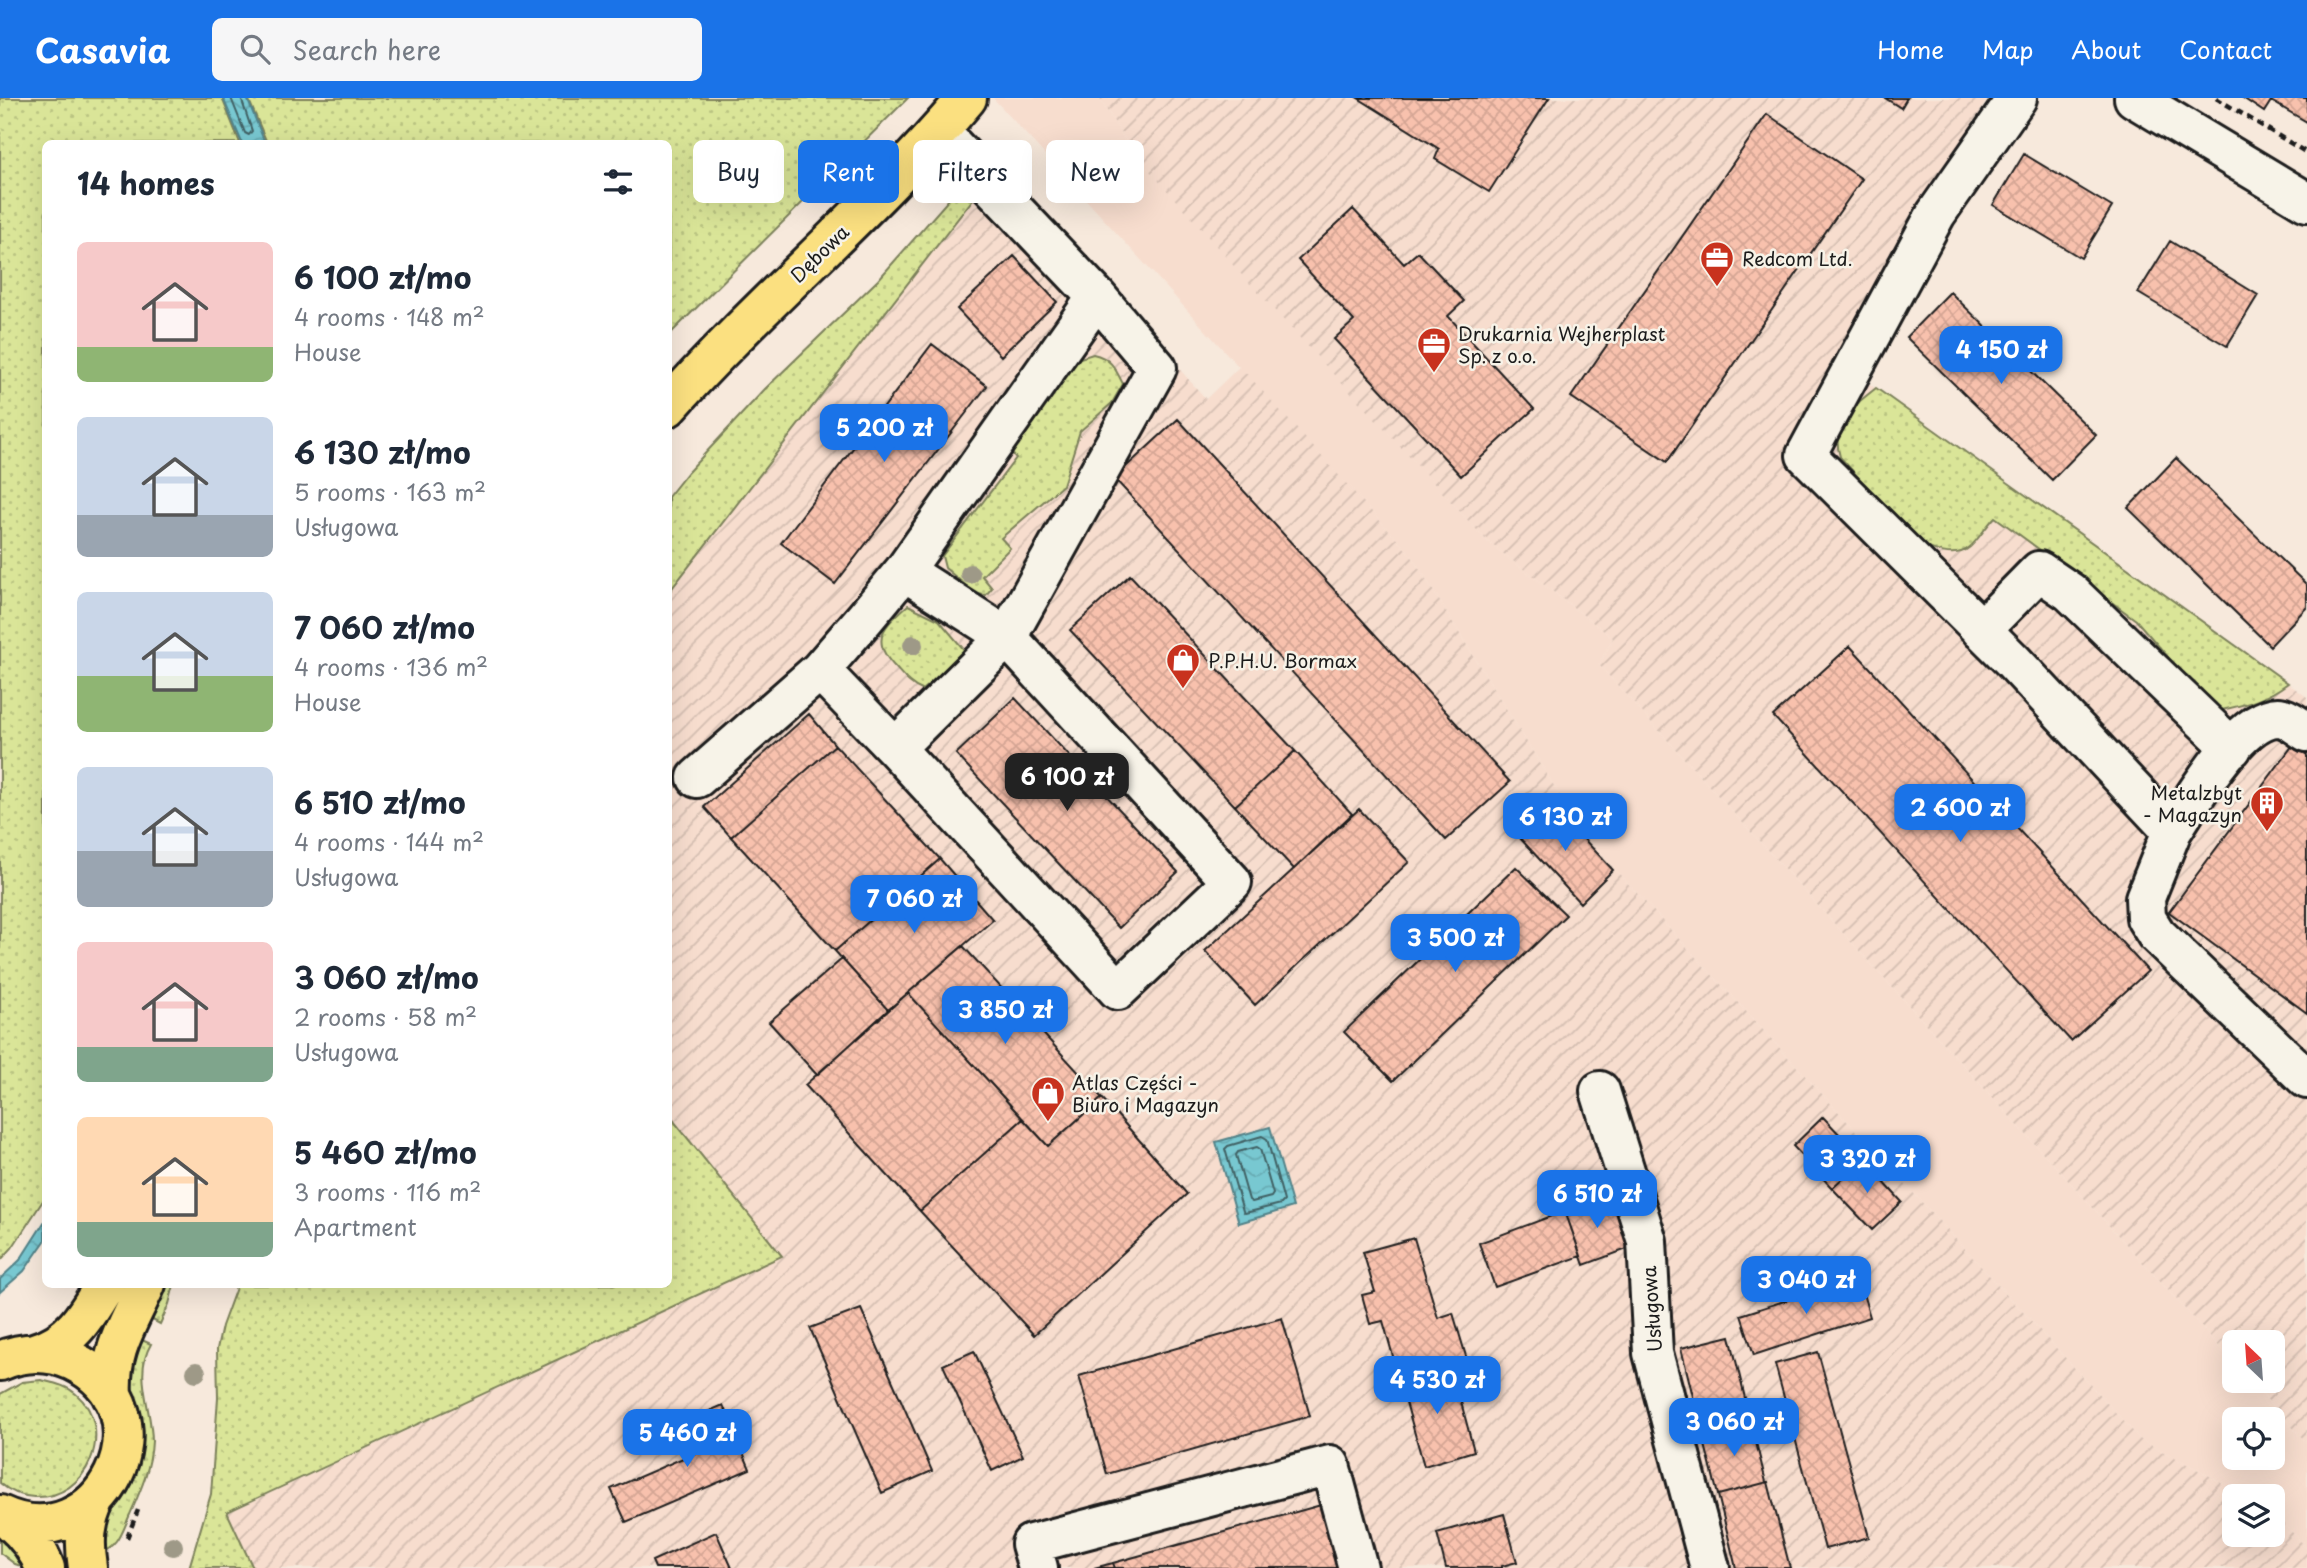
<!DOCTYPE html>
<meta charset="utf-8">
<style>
body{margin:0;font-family:"Playpen Sans",sans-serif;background:#f6f6f7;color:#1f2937;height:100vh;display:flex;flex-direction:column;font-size:26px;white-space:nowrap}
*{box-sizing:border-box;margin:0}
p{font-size:23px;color:#747a83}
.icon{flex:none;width:38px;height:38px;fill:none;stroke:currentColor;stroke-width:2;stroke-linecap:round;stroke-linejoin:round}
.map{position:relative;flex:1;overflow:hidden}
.sheet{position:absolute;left:42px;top:42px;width:630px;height:1148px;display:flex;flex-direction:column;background:#fff;border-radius:10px;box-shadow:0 7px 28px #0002}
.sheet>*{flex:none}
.hud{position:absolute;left:693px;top:42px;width:665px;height:63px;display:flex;gap:14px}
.needle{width:46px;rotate:335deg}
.tools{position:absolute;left:2222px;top:1232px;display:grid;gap:14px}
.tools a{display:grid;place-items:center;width:63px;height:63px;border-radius:10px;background:#fff;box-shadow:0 7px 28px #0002;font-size:35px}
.price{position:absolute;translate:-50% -60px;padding:0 16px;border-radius:14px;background:#1a73e8;color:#fff;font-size:23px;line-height:46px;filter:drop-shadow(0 2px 4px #0008)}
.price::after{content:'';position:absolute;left:50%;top:42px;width:21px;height:16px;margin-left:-10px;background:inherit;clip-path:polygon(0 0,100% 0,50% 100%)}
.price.active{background:#222;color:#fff}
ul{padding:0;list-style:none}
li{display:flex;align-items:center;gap:21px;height:175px;padding:0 35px}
li span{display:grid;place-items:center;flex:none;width:196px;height:140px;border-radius:10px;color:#555}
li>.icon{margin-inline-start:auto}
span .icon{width:84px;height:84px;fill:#fffc;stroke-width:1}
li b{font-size:30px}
h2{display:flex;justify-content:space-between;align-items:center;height:84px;padding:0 35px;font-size:30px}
.pill{padding:0 24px;border-radius:10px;background:#fff;box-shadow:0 7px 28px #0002;font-size:24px;line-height:63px}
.pill.active{background:#1a73e8;color:#fff}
header{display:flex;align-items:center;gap:42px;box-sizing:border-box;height:98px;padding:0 35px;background:#1a73e8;color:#fff}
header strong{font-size:33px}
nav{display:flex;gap:38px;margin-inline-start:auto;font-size:24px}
.search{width:490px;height:63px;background:#f6f6f7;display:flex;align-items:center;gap:18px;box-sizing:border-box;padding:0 24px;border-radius:10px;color:#747a83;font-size:26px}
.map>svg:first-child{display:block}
</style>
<header>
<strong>Casavia</strong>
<div class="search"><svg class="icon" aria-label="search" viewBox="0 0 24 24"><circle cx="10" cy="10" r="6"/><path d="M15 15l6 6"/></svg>Search here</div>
<nav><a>Home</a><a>Map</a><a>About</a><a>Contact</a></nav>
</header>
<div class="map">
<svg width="2307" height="1470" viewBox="0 0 2307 1470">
<defs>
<pattern id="industrial-furrows" width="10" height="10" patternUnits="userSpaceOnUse" patternTransform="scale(1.75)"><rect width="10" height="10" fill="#f7ddce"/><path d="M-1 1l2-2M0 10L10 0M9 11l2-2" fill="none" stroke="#d3bdb0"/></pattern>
<pattern id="grass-dots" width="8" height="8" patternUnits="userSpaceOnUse" patternTransform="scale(1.75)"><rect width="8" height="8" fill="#dae598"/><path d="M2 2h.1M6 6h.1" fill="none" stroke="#bac482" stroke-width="1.8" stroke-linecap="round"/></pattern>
<pattern id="water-waves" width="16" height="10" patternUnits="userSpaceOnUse" patternTransform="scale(1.75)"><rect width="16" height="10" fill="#78c8d1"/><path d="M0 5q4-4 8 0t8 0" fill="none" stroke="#67abb3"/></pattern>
<pattern id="building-cross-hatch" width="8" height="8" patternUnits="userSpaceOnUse" patternTransform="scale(1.75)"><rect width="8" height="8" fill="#f8c1ad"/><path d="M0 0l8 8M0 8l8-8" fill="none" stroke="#d4a594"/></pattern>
</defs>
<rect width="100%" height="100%" fill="#f7e9dc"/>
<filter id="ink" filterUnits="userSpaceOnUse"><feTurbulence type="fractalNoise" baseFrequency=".0143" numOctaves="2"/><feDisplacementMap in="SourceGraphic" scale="14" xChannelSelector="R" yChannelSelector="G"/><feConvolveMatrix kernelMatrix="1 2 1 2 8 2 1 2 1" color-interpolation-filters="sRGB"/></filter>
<g filter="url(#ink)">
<!-- built -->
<path fill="#f7ddce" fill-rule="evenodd" d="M993,0h106l34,54 354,389 126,97 -14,27 636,699v17h15l57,62v105l-34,-36v-16h-25l-107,-56 -554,-601 -176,-284zM2235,1321h38v39h-38z"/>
<!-- industrial -->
<path fill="url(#industrial-furrows)" d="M1099,0h889l-152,262 471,337v746l-57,-62h23v-39h-38v22l-636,-699 14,-27 -126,-97 -247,-268 -107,-121z
M999,67l207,234 34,-33 171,189 176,284 554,601 107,56h-13v39h38v-23l34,36v20h-2054l-26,-55 555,-257 -113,-141v-523z"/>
<!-- grass -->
<path fill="url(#grass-dots)" stroke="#7b805a" stroke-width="2" d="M0,0h222l18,45 -194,1v1052l-34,52 -12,13z
M248,0h660l-239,237 -1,-191 -401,-1z
M964,84l7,9 2,8 -304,393 -1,-95 20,-25 77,-83 113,-109z
M1093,256c18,4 22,14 30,30l-11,19 -32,28 -17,54 -62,53 9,10 -28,28 10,12 -6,7 -10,-1 -31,-26 -3,-12 74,-98 -7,-8 71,-92z
M1876,290l412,295c-23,17 -40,21 -66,27l-15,-8 -71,-82 -141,-103c-9,9 -16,22 -25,30 -15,13 -39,3 -53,-5l-77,-85c-10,-35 11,-49 36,-69z
M908,507l31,15 27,32 -44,38c-11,-4 -18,-13 -26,-22 -27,-28 -13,-41 12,-63z
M669,1017l113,141 -555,256 26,56h-64l22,-74 7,-96 -1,-49 5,-23 15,-41 431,-1z
M161,1187h13l-5,19 -9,20 -15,-8z
M135,1239l16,7c-18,30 1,65 1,97 -1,28 -13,53 -24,78 -7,17 -11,30 -30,35z
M41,1282c12,3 25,5 35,14 41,35 12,106 -42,103 -13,-1 -24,-5 -34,-14v-89l22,-12z
M0,1431l11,7 13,31 -9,-3 -15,-11z"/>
<!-- water -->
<path fill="url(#water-waves)" stroke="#538389" stroke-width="2" d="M223,0h24l18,45h-23z
M1270,1029l23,80 -54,16 -23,-81z
M45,1123v20l-21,30 -24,21v-13l20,-19z"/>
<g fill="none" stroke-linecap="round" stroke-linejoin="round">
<!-- shore -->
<path stroke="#416164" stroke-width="2" d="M231,0l14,35 4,2 3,-4 -11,-33
M1262,1038l5,3 17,62 -3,3 -36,9 -2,-2 -18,-62 3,-3z
M1257,1049l3,2 13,45 -2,3 -19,5 -3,-2 -13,-45 2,-3z"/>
</g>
<!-- building -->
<path fill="url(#building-cross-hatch)" stroke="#1c1c1c" stroke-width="2" d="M1358,0h191l-60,94 -54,-33 4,-10z
M1885,0h22l-6,10z
M2243,0h64v24l-36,-21 -7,11z
M1767,16l95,65 -195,283 -96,-65z
M2024,56l88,53 -31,51 -88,-53z
M1353,111l51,55 14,-12 46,49 -16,15 86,93 -73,67 -127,-137 20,-18 -56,-61z
M2170,143l88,54 -31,51 -89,-53z
M1014,158l43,46 -56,54 -44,-47z
M1950,194l146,143 -44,45 -146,-143z
M932,246l55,42 -152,198 -54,-41z
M1178,321l332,363 -64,58 -332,-362z
M2176,360l131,127v22l-37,39 -142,-138z
M1130,477l165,176 -60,55 -165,-176z
M1850,548l298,325 -77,70 -298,-325z
M1015,600l163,174 -59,56 -163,-174z
M809,616l26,31 -104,92 -27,-30z
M835,647l105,114 -105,92 -104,-114z
M2293,647l14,10v258l-138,-101z
M1295,653l57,63 -58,55 -59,-63z
M1550,705l63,67 -33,33 -63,-68z
M1359,711l50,53 -154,143 -50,-54z
M940,761l53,61 -105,90 -53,-59z
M1516,769l50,48 -173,166 -49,-49z
M963,848l139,152 -54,48 -140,-153z
M842,861l46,51 -71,65 -48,-53z
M908,895l115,126 -103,92 -115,-126z
M1102,1000l85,96 -153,141 -114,-124 103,-92 25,27z
M1823,1019l40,42 -31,29 -39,-42z
M1863,1061l39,43 -30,28 -40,-42z
M1610,1096l20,54 -46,17 -19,-54z
M1565,1113l16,45 -86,31 -16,-44z
M1414,1140l24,80 15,-5 15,50 -68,18 -17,-60 -13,3 -8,-29 13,-3 -12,-40z
M1858,1179l12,40 -116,38 -13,-40z
M861,1211l71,162 -50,22 -72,-165z
M1282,1220l28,98 -203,58 -28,-98z
M1730,1238l21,87 -23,7 -1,-4 -25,7 -21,-85z
M974,1253l49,105 -31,15 -49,-106z
M1818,1254l51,185 -44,12 -50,-185z
M1468,1265l-16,5 22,83 -50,15 -24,-85z
M723,1307l27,64 -124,53 -15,-33 93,-40 -13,-30z
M1751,1325l15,59h2l-50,13 -16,-62 25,-7 1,4z
M1768,1384l22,86h-54l-18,-73z
M1321,1407l19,63h-225l-2,-5z
M1504,1416l13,48 -15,4v2h-56l-9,-35z
M716,1434l16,36h-77l-3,-7z
M1113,1465l2,5h-21z"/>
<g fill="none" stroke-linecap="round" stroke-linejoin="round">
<!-- minor casing -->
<g stroke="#1c1c1c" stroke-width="44">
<path id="minor" d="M2017,0l-81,116 -130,241 207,206 159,170 -27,67 1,20 10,16 151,145
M2134,0l173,104
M1981,532l58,-59 31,21 162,156
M820,572l75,78 223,242 114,-108 -225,-245 -103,-66
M895,650l112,-111 150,-269 -60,-71
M697,680l123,-108 45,-52 39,-47 193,-274 -158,-166
M2172,733c20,-30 67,-113 106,-114 9,0 21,10 29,15
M1600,993l47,150 6,112 57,215
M1038,1470l-7,-24 299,-79 28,103"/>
</g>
<!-- major casing -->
<g stroke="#1c1c1c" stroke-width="44">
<path id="major" d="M668,309c96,-108 207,-199 299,-309
M37,1254c35,-10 50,-38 68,-68
M0,1263c23,-10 49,-11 73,0 104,50 28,202 -73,154
M112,1298c-3,-47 16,-71 34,-112
M10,1422c16,14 28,28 35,48
M88,1470c-4,-26 -3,-45 8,-68"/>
</g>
<!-- path -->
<path stroke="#1c1c1c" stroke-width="4.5" stroke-dasharray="7 5" stroke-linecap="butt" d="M2216,0l91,55
M127,1440l11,-28"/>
<!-- minor -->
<use href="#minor" stroke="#f7f3e8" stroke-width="38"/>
<!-- major -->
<use href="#major" stroke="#fbe080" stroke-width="38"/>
</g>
<!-- trees -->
<g fill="#9e9987">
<circle cx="970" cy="476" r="10"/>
<circle cx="913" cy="547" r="10"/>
<circle cx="196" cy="1274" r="10"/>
<circle cx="173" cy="1448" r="10"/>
</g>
</g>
<!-- icons -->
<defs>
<g id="office-pin" transform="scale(1.75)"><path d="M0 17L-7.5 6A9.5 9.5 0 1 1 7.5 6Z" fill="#c8321e" stroke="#f7f3e8"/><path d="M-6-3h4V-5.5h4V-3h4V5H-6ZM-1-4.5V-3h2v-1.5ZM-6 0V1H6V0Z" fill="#fff"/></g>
<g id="shop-pin" transform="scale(1.75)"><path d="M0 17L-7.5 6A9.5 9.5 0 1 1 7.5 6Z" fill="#c8321e" stroke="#f7f3e8"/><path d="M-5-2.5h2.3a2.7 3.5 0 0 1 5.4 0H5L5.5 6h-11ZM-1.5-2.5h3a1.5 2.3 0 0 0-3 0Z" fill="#fff"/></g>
<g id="building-pin" transform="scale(1.75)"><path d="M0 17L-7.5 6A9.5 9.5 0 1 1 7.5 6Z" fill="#c8321e" stroke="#f7f3e8"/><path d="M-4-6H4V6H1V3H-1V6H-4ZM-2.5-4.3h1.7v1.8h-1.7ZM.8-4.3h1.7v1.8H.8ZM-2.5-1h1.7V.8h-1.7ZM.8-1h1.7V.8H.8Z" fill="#fff"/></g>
</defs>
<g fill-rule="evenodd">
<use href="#office-pin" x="1717" y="160"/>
<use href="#office-pin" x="1434" y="246"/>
<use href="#shop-pin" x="1183" y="562"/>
<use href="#building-pin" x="2267" y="705"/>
<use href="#shop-pin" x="1048" y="995"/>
</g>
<g text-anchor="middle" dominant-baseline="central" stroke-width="5" stroke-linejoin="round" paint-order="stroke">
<!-- street labels -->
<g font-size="19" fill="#1c1c1c" stroke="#f7f3e8">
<text transform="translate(819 155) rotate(-44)">Dębowa</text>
<text transform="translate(1651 1211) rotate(-94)">Usługowa</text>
</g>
<!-- poi labels -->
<g font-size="19" fill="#1c1c1c" stroke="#f7f3e8" text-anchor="start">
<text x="1742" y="160">Redcom Ltd.</text>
<text x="1458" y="235">Drukarnia Wejherplast<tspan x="1458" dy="22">Sp. z o.o.</tspan></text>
<text x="1208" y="562">P.P.H.U. Bormax</text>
<text x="2242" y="694" text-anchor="end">Metalzbyt<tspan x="2242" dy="22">- Magazyn</tspan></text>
<text x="1072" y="984">Atlas Części -<tspan x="1072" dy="22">Biuro i Magazyn</tspan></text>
</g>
</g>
</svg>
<div class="tools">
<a><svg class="needle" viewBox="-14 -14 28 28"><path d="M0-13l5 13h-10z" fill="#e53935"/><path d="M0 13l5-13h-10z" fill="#747a83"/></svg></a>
<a><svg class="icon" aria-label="locate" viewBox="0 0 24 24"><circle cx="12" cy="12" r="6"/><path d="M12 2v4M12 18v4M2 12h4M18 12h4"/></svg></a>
<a><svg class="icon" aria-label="layers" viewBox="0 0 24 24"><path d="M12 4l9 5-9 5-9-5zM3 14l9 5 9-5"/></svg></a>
</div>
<b class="price" style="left:2001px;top:288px">4 150 zł</b>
<b class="price" style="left:884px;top:366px">5 200 zł</b>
<b class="price active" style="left:1067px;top:715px">6 100 zł</b>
<b class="price" style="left:1960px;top:746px">2 600 zł</b>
<b class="price" style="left:1565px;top:755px">6 130 zł</b>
<b class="price" style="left:914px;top:837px">7 060 zł</b>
<b class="price" style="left:1455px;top:876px">3 500 zł</b>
<b class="price" style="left:1005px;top:948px">3 850 zł</b>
<b class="price" style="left:1867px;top:1097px">3 320 zł</b>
<b class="price" style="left:1597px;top:1132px">6 510 zł</b>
<b class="price" style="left:1806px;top:1218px">3 040 zł</b>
<b class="price" style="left:1437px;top:1318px">4 530 zł</b>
<b class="price" style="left:1734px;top:1360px">3 060 zł</b>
<b class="price" style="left:687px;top:1371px">5 460 zł</b>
<div class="hud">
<a class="pill">Buy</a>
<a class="pill active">Rent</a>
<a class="pill">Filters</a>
<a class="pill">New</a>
</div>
<section class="sheet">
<h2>14 homes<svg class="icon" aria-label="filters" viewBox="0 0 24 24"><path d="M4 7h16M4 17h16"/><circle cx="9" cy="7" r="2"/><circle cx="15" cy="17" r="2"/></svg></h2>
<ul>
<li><span style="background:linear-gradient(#f6c9c9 75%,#8fb573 0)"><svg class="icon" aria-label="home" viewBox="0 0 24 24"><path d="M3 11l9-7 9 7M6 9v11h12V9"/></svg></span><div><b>6 100 zł/mo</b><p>4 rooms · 148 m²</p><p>House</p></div></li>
<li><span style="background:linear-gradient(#c9d6e8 70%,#9aa5b1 0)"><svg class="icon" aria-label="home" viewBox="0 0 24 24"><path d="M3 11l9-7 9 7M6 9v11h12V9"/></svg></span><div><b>6 130 zł/mo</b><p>5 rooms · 163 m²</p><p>Usługowa</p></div></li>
<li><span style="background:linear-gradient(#c9d6e8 60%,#8fb573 0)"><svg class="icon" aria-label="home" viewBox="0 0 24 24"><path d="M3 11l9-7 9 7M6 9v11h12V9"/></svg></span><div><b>7 060 zł/mo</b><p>4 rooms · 136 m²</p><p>House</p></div></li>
<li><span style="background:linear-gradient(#c9d6e8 60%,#9aa5b1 0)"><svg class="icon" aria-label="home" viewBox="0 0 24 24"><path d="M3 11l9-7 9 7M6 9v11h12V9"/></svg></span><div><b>6 510 zł/mo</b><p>4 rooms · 144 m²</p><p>Usługowa</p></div></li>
<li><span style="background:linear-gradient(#f6c9c9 75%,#7fa58c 0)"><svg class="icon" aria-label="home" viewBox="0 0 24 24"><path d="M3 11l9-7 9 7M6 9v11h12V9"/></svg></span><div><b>3 060 zł/mo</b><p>2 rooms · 58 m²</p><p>Usługowa</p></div></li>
<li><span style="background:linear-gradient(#ffd9b3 75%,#7fa58c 0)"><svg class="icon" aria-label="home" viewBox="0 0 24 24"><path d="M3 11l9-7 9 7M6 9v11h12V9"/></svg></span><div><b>5 460 zł/mo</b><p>3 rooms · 116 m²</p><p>Apartment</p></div></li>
</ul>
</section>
</div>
